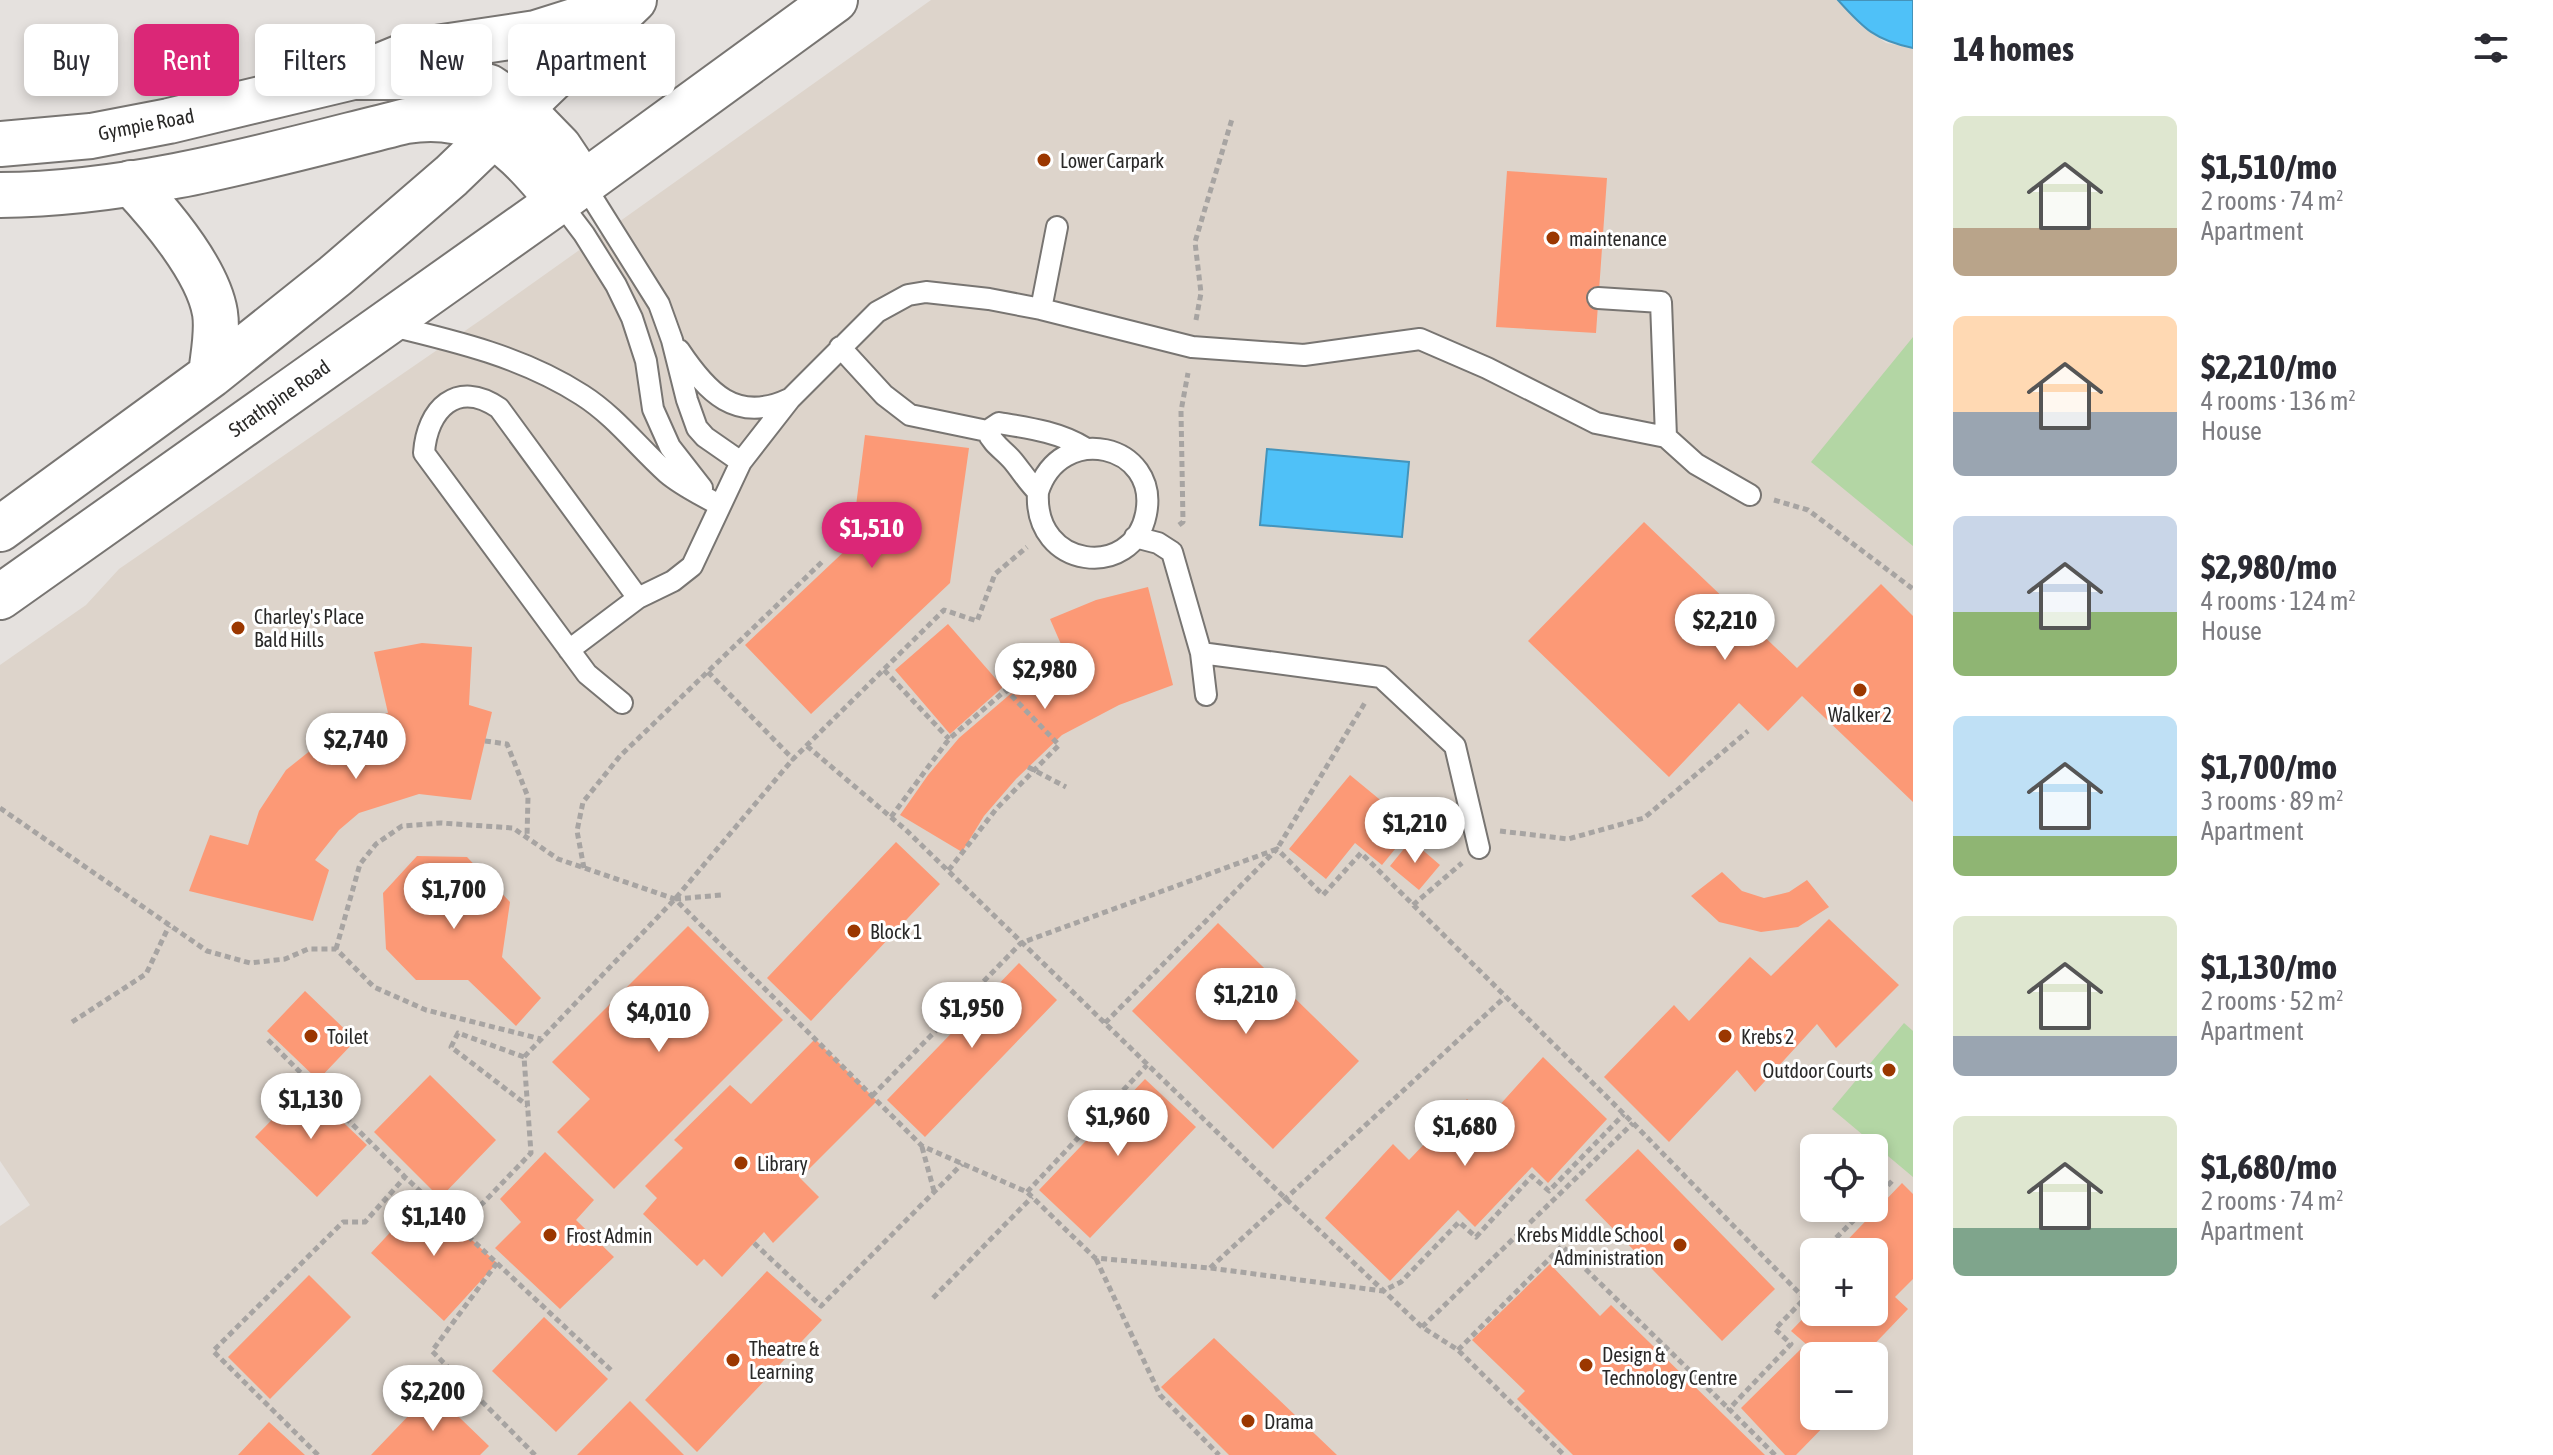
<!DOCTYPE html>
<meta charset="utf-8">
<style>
body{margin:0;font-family:"Asap Condensed",sans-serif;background:#f2f2f3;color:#2b2b33;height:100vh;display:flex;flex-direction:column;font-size:30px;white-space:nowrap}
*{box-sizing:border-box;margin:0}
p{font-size:26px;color:#7c7c81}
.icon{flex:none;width:44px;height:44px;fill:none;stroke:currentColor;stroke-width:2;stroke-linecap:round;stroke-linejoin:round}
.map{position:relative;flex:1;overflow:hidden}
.sheet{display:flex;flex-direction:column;background:#fff;width:640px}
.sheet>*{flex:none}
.guide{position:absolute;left:24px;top:24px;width:760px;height:72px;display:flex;gap:16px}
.fabs{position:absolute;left:1800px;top:1134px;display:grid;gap:16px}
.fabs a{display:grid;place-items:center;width:88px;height:88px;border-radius:12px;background:#fff;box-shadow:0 4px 12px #0003;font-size:40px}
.price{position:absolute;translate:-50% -68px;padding:0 18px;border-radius:28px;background:#fff;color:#222;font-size:26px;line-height:52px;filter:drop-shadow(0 2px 4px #0008)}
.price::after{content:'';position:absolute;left:50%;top:48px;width:24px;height:18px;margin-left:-12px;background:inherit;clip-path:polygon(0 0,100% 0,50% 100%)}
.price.selected{background:#db2777;color:#fff}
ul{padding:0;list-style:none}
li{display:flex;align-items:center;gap:24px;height:200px;padding:0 40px}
li span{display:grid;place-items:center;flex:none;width:224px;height:160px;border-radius:12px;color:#555}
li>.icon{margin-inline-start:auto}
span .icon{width:96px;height:96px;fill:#fffc;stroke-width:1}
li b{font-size:34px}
h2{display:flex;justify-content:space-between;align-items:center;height:96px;padding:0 40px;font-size:34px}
.chip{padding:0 28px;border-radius:12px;background:#fff;box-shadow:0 4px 12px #0003;font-size:28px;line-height:72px}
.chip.selected{background:#db2777;color:#fff}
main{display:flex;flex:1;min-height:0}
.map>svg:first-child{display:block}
</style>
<main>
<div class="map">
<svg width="1913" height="1455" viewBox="0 0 1913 1455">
<rect width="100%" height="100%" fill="#e5e1de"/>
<!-- built -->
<path fill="#ddd4cb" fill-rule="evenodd" d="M931,0h907l22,25 26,18 27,5v1407h-1913v-229l30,-21 -30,-44v-496l86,-60 33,-36 369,-254zM1814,1148h60v60h-60zM1814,1252h60v60h-60zM1814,1356h60v60h-60z"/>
<!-- green -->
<path fill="#b3d6a4" d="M1913,337v209l-102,-84z
M1904,1023l9,8v146l-81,-68z"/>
<!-- water -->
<path fill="#4fc1f8" stroke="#4493ba" stroke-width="2" d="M1838,0h75v48c-38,-8 -49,-19 -75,-48z
M1267,449l142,13 -7,75 -142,-12z"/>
<!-- building -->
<path fill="#fc9976" d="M1507,171l100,7 -11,155 -100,-6z
M865,435l104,13 -19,135 -139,131 -66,-69 106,-100z
M1644,522l153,146 84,-84 32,32v186l-111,-106 -34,35 -29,-28 -70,74 -141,-136z
M1148,587l25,98 -54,20 -57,30 -46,44 -32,37 -22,36 -62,-37 28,-40 31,-37 69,-59 39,-21 -17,-39 46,-19z
M948,624l55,63 -53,47 -55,-64z
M422,643l50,4 -3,58 23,7 -21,88 -52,-6 -60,19 -20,17 -24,30 14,10 -16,51 -124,-30 21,-56 38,10 11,-34 27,-41 35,-28 32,-21 35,-8 -14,-61z
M1350,775l63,52 -31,38 -27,-22 -29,36 -37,-30z
M1411,840l29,25 -21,25 -29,-24z
M896,842l44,42 -129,137 -44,-43z
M417,856l50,1 43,45 -8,55 39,41 -25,28 -48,-46h-52l-30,-31 -3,-56z
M1722,872l20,19 22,7 25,-6 18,-12 22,27 -31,20 -37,5 -42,-10 -28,-26z
M1829,919l70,66 -63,63 -19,-24 -62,68 -18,-22 -68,72 -65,-65 70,-72 15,16 61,-64 21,19z
M1218,923l141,138 -86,88 -141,-138z
M688,926l95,94 -169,169 -57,-57 33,-33 -38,-37z
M1019,963l38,37 -132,137 -38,-37z
M305,991l51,49 -38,40 -51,-49z
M815,1039l62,62 -77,77 19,19 -46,46 -9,-11 -42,45 -18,-18 -7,7 -54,-52 14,-16 -12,-12 38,-38 -9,-8 56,-55 21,19z
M1543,1057l64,62 -59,64 -16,-16 -57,60 -17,-17 -68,71 -65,-63 68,-74 16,16 58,-61 21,19z
M430,1075l66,65 -56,58 -66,-66z
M1145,1079l51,48 -106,111 -51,-48z
M305,1086l62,59 -50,52 -62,-60z
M1638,1149l137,140 -53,52 -137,-141z
M545,1152l49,48 -18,20 38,37 -54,52 -65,-61 26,-26 -21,-23z
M1902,1183l11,11v85l-18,18 13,12 -45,47h-49v60h20l-38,39h-11l-44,-47 65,-64 -15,-13 23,-24v5h60v-60h-38z
M424,1196l73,67 -53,58 -73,-68z
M1550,1264l50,52 11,-11 154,150h-192l-56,-56 8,-8 -53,-51z
M767,1271l55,49 -125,132 -52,-52z
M309,1275l42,42 -81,82 -42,-42z
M544,1317l64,62 -52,53 -64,-61z
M1214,1338l123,117h-108l-68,-68z
M432,1391l57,55 -9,9h-109z
M630,1401l54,54h-107z
M269,1422l36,33h-67z"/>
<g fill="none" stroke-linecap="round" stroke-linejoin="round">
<!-- lane casing -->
<g stroke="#787572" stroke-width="24">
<path id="lane" d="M583,183l76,121 13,36 15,60 10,28 8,9 36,25
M559,201l25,33 32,51 16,33 14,43 7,48 17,38 32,41
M1598,298l63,4 5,135
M1041,309l16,-82
M388,325c67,16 135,32 194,70 33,21 56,52 85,78 15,13 35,22 52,32
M840,347l44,48 26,20 77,16 12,-8c30,5 60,9 86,25
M679,350c28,42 57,74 110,49
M987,431c6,14 17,19 26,30 9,11 15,21 25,31 -5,78 95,88 108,22 14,-70 -86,-93 -108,-22
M1135,537l23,6 14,9 29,101 180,24 74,69 24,102
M638,598l35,-17 19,-15 49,-104 49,-63 87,-87 31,-17 18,-3 63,7 52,10 151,38 112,8 116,-16 67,29 109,55 70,14 30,27 54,31
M569,650l69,-52 -139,-190c-42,-29 -72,1 -75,45l163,221 35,29
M1201,653l5,42"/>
</g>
<!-- secondary casing -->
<g stroke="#787572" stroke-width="48">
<path id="secondary" d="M0,144l91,-8 78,-15 184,-44h87l23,2 26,8 32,21 38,39 24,36
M0,195c138,-1 273,-41 406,-74 75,-11 109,27 153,80"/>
</g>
<!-- highway casing -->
<g stroke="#787572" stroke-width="48">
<path id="highway" d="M353,77l63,-26 120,-18 82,-26
M131,183c29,31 77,87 84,130 3,20 -2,42 -4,62
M0,529l211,-154 124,-99 116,-100 183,-176
M0,597l559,-396 276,-201"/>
</g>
<!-- path -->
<path stroke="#a7a4a2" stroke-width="5" stroke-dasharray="6 4" stroke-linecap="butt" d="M1196,320l5,-27 -6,-51 37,-123
M1774,500l34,10 105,79
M1179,525l4,-3 -2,-111 7,-38
M884,670l65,69
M708,672l85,87 151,-149 33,11 18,-47 32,-27
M485,741l22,3 21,53 -1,40
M807,746l99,84 380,369 136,128 36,23 106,105
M1028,767l38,20
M0,808l207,143 43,12 35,-4 23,-10h28l38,38 52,23 115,29
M891,817l58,-78 57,-49 53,55 -62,63 -49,63
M1500,831l68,8 76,-21 104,-87
M584,868l-7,-37 6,-29 37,-46 204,-196
M675,899l47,-4
M1413,905l49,-42
M336,949l24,-85 16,-20 26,-18 39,-3 72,5 45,31 117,40 247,247 105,46 68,66 115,10 173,23 18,-9 58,-60 17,15 56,-61 17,15 75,-77
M72,1022l74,-48 23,-48
M1105,1023l172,-174 46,46 38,-42 272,270 172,176
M268,1040l137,137 208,195
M524,1057l-66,-24 -7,14 77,59
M872,1096l149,-153 256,-94 89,-148
M922,1147l12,44
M1027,1192l120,-127
M1874,1200l19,-20
M457,1225l27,-23 47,-49 -7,-96 151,-158 118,-140
M754,1243l67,63 141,-142
M1822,1252l44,-44
M1096,1259l64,136 59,60
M497,1263l-65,88 103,104
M1210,1268l295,-271
M933,1298l99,-101
M1422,1327l211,-204
M1458,1350l104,-104 167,163
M318,1455l-105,-104 130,-129h22l40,-45
M1775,1455l-46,-46 62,-65 -16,-15 39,-40"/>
<!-- lane -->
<use href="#lane" stroke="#fff" stroke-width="20"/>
<!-- secondary -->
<use href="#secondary" stroke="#fff" stroke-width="44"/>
<!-- highway -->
<use href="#highway" stroke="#fff" stroke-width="44"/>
</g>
<!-- markers -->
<g fill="#9b3700" stroke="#fff" stroke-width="3">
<circle cx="1044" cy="160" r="8"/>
<circle cx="1553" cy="238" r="8"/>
<circle cx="238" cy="628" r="8"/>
<circle cx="1860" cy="690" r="8"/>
<circle cx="854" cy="931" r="8"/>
<circle cx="311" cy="1036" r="8"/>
<circle cx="1725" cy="1036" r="8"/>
<circle cx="1889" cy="1070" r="8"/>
<circle cx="741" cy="1163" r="8"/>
<circle cx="550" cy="1235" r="8"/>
<circle cx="1680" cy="1245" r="8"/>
<circle cx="733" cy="1360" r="8"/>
<circle cx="1586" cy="1365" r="8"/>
<circle cx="1248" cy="1421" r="8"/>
</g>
<g text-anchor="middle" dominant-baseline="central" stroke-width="6" stroke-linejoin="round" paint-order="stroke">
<!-- street labels -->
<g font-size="20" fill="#2a2928" stroke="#fff">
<text transform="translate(146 124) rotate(-11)">Gympie Road</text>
<text transform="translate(279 398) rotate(-35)">Strathpine Road</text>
</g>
<!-- poi labels -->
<g font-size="20" fill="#2a2928" stroke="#fff" text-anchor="start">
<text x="1060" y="160">Lower Carpark</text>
<text x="1569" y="238">maintenance</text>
<text x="254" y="616">Charley's Place<tspan x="254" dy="23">Bald Hills</tspan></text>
<text x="1860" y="714" text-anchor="middle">Walker 2</text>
<text x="870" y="931">Block 1</text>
<text x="327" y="1036">Toilet</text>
<text x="1741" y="1036">Krebs 2</text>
<text x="1873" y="1070" text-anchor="end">Outdoor Courts</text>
<text x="757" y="1163">Library</text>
<text x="1664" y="1234" text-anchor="end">Krebs Middle School<tspan x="1664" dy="23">Administration</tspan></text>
<text x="566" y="1235">Frost Admin</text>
<text x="749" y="1348">Theatre &amp;<tspan x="749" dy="23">Learning</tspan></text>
<text x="1602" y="1354">Design &amp;<tspan x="1602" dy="23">Technology Centre</tspan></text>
<text x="1264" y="1421">Drama</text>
</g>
</g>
</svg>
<div class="fabs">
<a><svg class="icon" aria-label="locate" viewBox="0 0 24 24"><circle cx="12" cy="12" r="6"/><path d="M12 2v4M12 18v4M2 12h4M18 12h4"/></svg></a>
<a>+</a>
<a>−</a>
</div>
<b class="price selected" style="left:872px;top:570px">$1,510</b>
<b class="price" style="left:1725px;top:662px">$2,210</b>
<b class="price" style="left:1045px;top:711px">$2,980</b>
<b class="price" style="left:356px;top:781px">$2,740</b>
<b class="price" style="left:1415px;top:865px">$1,210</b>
<b class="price" style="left:454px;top:931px">$1,700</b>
<b class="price" style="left:1246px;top:1036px">$1,210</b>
<b class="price" style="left:972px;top:1050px">$1,950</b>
<b class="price" style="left:659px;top:1054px">$4,010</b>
<b class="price" style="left:311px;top:1141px">$1,130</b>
<b class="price" style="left:1118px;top:1158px">$1,960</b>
<b class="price" style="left:1465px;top:1168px">$1,680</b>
<b class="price" style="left:434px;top:1258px">$1,140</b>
<b class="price" style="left:433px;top:1433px">$2,200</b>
<div class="guide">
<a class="chip">Buy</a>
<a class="chip selected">Rent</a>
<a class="chip">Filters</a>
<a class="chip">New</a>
<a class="chip">Apartment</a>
</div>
</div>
<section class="sheet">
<h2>14 homes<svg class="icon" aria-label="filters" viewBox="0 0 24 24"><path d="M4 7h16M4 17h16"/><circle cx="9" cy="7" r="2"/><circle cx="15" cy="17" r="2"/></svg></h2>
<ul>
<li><span style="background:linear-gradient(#dfe7d0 70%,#b9a48a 0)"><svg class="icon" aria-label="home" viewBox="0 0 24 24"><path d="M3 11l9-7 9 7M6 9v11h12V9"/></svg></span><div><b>$1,510/mo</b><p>2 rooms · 74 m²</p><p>Apartment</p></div></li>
<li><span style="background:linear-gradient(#ffd9b3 60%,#9aa5b1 0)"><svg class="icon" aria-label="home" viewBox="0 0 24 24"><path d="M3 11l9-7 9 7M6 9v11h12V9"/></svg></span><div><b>$2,210/mo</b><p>4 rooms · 136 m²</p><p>House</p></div></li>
<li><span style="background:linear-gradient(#c9d6e8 60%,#8fb573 0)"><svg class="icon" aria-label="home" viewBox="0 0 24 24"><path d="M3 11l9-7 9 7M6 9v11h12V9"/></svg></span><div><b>$2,980/mo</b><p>4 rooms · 124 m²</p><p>House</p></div></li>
<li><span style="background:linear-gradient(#bfe0f5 75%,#8fb573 0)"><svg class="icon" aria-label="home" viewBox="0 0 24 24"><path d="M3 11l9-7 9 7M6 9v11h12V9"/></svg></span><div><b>$1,700/mo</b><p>3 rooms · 89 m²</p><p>Apartment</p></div></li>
<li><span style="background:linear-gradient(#dfe7d0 75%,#9aa5b1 0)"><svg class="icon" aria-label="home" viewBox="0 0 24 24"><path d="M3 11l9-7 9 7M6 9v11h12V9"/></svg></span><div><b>$1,130/mo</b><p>2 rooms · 52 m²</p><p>Apartment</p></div></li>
<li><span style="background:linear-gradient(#dfe7d0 70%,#7fa58c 0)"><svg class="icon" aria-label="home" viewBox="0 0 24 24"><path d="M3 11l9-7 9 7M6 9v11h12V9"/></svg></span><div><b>$1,680/mo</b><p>2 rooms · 74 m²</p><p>Apartment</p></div></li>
</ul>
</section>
</main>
